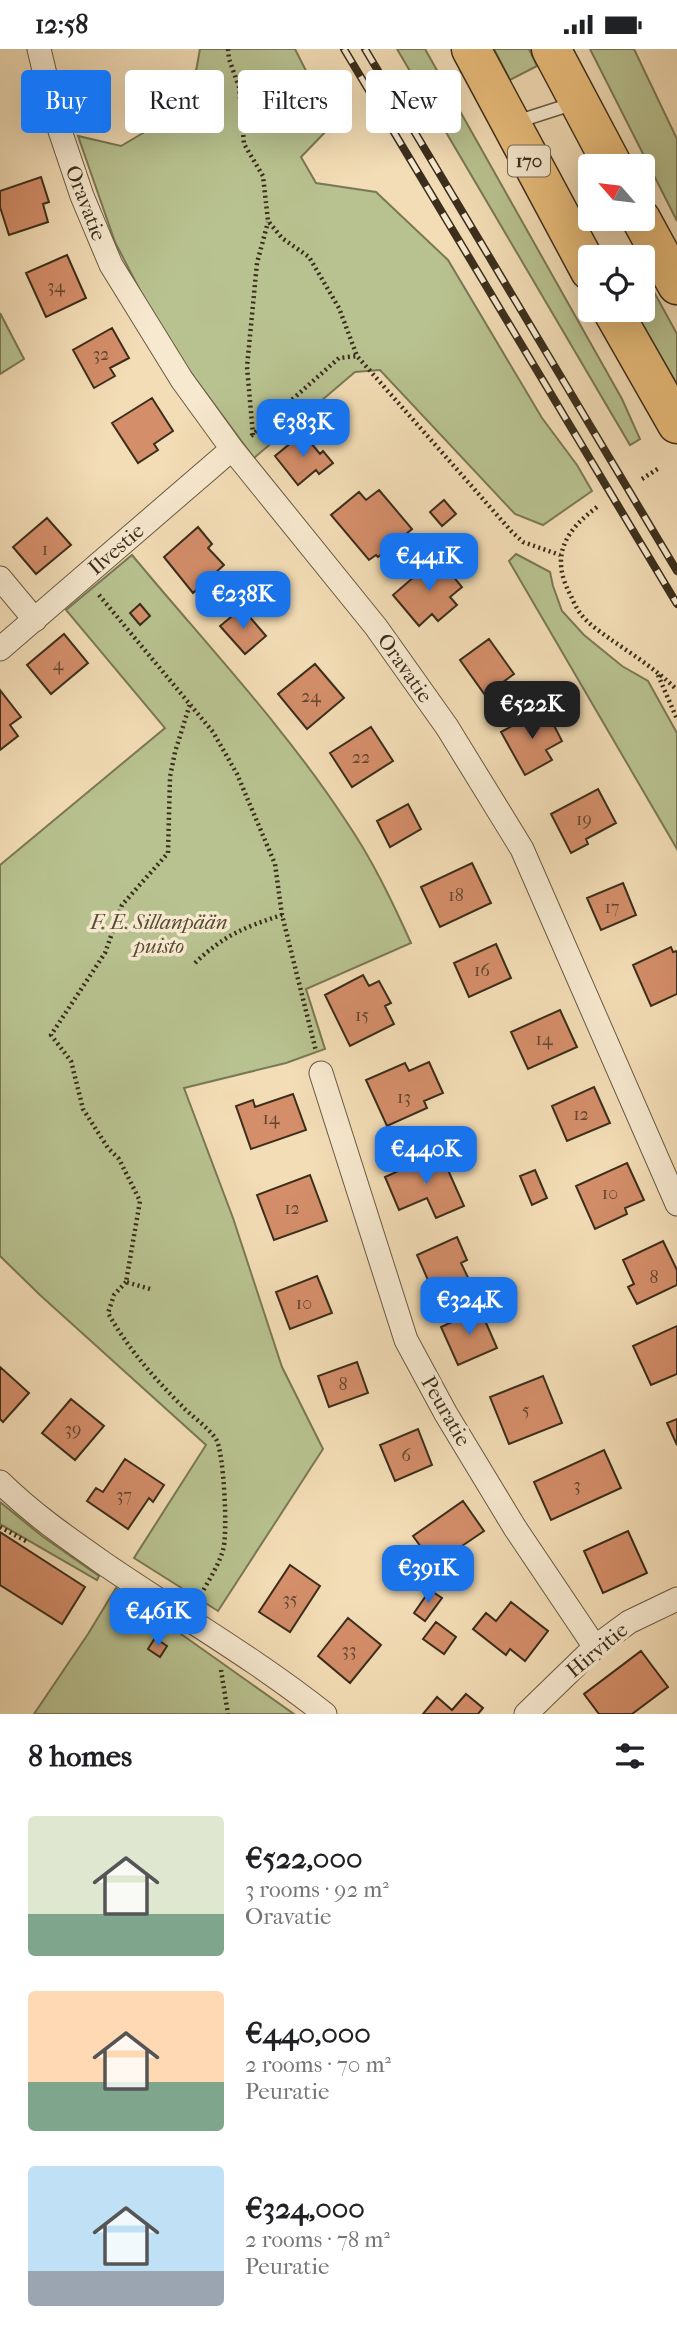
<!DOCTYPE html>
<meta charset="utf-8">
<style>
body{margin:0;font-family:"IM FELL French Canon",serif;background:#f6f6f6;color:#202124;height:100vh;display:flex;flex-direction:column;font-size:26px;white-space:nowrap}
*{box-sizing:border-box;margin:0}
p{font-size:23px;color:#757577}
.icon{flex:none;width:38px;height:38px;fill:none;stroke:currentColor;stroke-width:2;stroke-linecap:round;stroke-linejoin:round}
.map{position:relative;height:1665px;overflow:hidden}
.side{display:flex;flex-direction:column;background:#fff;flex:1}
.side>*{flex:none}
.hud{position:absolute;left:21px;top:21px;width:635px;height:63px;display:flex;gap:14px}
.needle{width:46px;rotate:298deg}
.buttons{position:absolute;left:578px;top:105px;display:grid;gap:14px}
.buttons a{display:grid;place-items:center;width:77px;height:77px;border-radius:7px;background:#fff;box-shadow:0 7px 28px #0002;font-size:35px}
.price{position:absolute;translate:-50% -60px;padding:0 16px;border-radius:14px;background:#1a73e8;color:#fff;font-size:23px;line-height:46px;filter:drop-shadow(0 2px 4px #0008)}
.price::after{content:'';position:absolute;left:50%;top:42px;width:21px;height:16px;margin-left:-10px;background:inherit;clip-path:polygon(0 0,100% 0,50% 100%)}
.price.active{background:#222;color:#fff}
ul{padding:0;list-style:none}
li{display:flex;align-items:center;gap:21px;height:175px;padding:0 28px}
li span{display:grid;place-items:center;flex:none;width:196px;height:140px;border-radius:7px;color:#555}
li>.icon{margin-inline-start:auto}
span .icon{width:84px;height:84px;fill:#fffc;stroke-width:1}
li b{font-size:30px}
h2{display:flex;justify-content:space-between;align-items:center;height:84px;padding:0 28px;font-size:30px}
.pill{padding:0 24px;border-radius:7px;background:#fff;box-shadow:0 7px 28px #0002;font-size:24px;line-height:63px}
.pill.active{background:#1a73e8;color:#fff}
.status{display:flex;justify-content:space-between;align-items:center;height:49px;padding:0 35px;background:#fff;direction:ltr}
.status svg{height:19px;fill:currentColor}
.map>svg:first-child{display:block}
</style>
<div class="status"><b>12:58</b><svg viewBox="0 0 49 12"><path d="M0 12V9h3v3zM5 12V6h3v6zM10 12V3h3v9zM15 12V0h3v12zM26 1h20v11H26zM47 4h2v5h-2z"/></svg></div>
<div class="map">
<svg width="677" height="1665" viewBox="0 0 677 1665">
<rect width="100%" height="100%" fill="#f3ddb6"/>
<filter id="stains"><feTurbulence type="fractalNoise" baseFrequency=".00286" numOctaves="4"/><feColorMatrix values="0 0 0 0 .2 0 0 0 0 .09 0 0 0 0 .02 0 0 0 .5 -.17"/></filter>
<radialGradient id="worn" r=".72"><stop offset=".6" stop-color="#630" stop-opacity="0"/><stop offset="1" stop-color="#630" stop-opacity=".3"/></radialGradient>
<!-- green -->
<path fill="#b8c290" stroke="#7a7856" stroke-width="2" d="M200,0h95l38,75 -32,33 15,26 60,9 72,68 94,158 35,47 15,26 -49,34 -28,-11 -135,-144 -25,2 -101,86 -91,-123 -48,-93 -37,-106 43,10 44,-26 29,-38z
M397,0h28l197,350 18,40 -10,6z
M494,0h35l8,17 -27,14z
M590,0h44l43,90v82z
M642,221l35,64v52l-44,-76h9z
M0,264l24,46 -24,15z
M516,505l34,18 3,14 9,25 22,24 38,31 26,15 29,52v116l-168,-288z
M132,506c72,87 152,171 214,266 26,38 46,80 65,122l-105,46 19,60 -39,14 -102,25 49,130 49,149 41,82 -105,162 -84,-53 72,-113 -166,-150 -40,-39v-391l165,-137 -99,-118z
M0,1453l42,34 57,40 -2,4 -97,-56z
M116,1539l178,126h-260l54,-80z"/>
<!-- building -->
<path fill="#d48e6a" stroke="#3b2e1c" stroke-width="2" d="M41,128l8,25 -6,2 5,18 -39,13 -9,-28v-16z
M67,206l19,43 -40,19 -20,-44z
M112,279l17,30 -19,10 5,8 -21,12 -21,-38z
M152,349l21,33 -19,13 4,6 -20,13 -26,-40z
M303,384l17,21 3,-3 10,12 -14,11 -3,-4 -18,15 -23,-29z
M379,441l33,39 -34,28 -2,-2 -7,5 -38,-45 28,-23 7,8z
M444,451l12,14 -14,12 -12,-14z
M47,469l24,27 -35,29 -23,-27z
M198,478l14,17 -4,4 16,17 -31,28 -29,-36z
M437,508l25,30 -12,10 7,8 -19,16 -6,-7 -13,12 -26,-31z
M140,555l10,12 -10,9 -10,-12z
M242,559l24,28 -21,18 -25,-28z
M64,585l24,29 -37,31 -24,-29z
M489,590l25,35 -29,21 -25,-35z
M315,615l29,34 -37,31 -29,-35z
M0,641l21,27 -11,8 8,11 -18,14z
M545,659l17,33 -16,9 6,10 -27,15 -24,-43z
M371,678l22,34 -41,26 -22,-34z
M598,740l18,34 -30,16 2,5 -17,9 -20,-39z
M408,755l13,25 -31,18 -13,-26z
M472,814l19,40 -51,24 -19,-40z
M623,834l13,32 -35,15 -14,-32z
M496,895l15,34 -42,19 -15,-34z
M671,898l2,5 4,-1v43l-26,12 -18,-41z
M363,926l6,11 10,-5 12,22 -6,3 9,18 -44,22 -25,-51z
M560,961l17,37 -49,22 -17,-37z
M429,1013l14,31 -19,8 3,7 -40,18 -21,-46 39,-17 4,8z
M594,1038l16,36 -43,18 -15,-35z
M293,1045l13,36 -55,19 -15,-43 17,-6 2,7z
M440,1103l24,54 -28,12 -9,-20 -28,12 -14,-33z
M627,1114l17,37 -19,8 2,6 -32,15 -19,-43z
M535,1121l12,28 -15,7 -12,-29z
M310,1126l17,46 -53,19 -17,-45z
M457,1188l10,23 -6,3 12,25 -35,15 -21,-48z
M663,1192l14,29v15l-40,19 -9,-17 6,-3 -11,-24z
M317,1227l15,37 -42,16 -14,-37z
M480,1260l17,39 -39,17 -17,-38z
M677,1277v48l-26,11 -18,-39z
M357,1313l11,31 -39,14 -11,-31z
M0,1318l29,26 -26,29 -3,-3z
M543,1327l19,47 -53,21 -19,-47z
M71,1350l33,27 -29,34 -33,-27z
M677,1370v26l-10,-22z
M418,1380l14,36 -37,16 -15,-36z
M604,1401l17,38 -70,32 -17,-38z
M125,1410l39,26 -11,17 -4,-4 -21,31 -41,-28 9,-13 7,4z
M463,1452l21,30 -50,34 -21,-29z
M628,1482l19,42 -44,20 -19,-42z
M0,1483l85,55 -23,37 -62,-39z
M290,1516l30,21 -30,46 -31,-20z
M430,1541l12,8 -17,23 -11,-8z
M511,1553l37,29 -23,30 -15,-12 -4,6 -33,-26 13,-16 10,8z
M348,1569l33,27 -31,38 -32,-27z
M436,1573l20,15 -12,17 -21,-15z
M155,1589l12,8 -7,11 -12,-8z
M641,1602l27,36 -36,27h-33l-15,-20z
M466,1645l17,14 -5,6h-55l14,-17 15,13z"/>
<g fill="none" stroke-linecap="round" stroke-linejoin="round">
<!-- service casing -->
<g stroke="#695a42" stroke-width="15">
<path id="service" d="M516,73l59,-19"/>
</g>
<!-- minor casing -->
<g stroke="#695a42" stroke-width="25">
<path id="minor" d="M39,0l16,67 27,80 29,69 71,115 50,69 144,178 71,100 75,122 155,355
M0,529l35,42
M0,600l232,-200
M321,1024l85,267 40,74 69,114 80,119
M0,1433c35,34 69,57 109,85 72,49 148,93 216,147
M526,1665l69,-67 34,-25 48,-23"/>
</g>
<!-- trunk casing -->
<g stroke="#3b2e1c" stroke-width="41">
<path id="trunk" d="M471,0l119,222
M551,0l62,117
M641,170l36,66
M612,261l65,114"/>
</g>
<!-- path -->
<path stroke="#3b2e1c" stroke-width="4.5" stroke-dasharray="2 3.5" stroke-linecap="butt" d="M228,0l1,10 10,28 5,57 19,32 5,45 14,17 27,19 30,51 18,48 155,176 11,10 37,13
M253,386l-6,-68 10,-104 11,-41
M251,387l88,-78 18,-2
M642,430l17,-11
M597,458c-32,24 -47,49 -27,87 3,6 6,14 10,19 8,11 22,20 33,28 22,15 45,30 64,49
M99,546l114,137 24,42 38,90 7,51 34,136
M658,626l19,44
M195,914c29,-28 50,-36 87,-48
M126,1233l-12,13 -6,18c19,34 45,64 73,92 10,11 26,21 35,34 8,13 12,95 7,111 -5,17 -16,33 -24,48
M150,1240l-24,-7 14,-81 -21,-42 -11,-11 -25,-39 -12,-48 -20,-26 54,-82 17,-48 46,-52 2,-76 5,-25 15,-48
M0,1478l28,15
M221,1621l7,44"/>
<!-- service -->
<use href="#service" stroke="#f7e9d0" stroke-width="12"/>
<!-- minor -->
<use href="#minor" stroke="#f7e9d0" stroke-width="23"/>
<!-- trunk -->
<use href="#trunk" stroke="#eabe7b" stroke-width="38"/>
<!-- rail casing -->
<g stroke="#3b2e1c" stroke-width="8">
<path id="rail" d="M344,0l333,555
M365,0l312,522"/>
</g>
<!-- rail -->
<use href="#rail" stroke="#f7e9d0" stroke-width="5" stroke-dasharray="16" stroke-linecap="butt"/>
</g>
<g text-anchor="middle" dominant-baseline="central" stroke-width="7" stroke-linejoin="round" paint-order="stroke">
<!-- number labels -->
<g font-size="18" fill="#614630">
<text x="56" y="237">34</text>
<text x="101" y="305">32</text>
<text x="45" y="500">1</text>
<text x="58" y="615">4</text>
<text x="311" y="647">24</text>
<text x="361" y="708">22</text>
<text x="584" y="770">19</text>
<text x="456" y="846">18</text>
<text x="612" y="858">17</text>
<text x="482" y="921">16</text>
<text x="362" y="966">15</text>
<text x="544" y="990">14</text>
<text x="404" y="1048">13</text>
<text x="581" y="1065">12</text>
<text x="271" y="1069">14</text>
<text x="610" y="1144">10</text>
<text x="292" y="1159">12</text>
<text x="654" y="1228">8</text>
<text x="304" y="1254">10</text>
<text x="343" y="1335">8</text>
<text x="526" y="1361">5</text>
<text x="73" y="1380">39</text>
<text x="406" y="1406">6</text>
<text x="577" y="1436">3</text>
<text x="124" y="1446">37</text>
<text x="290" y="1550">35</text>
<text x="349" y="1601">33</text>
</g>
<!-- shield labels -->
<rect fill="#f7e9d0" stroke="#736652" stroke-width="2" x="508" y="96.5" width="42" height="31" rx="5"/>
<g font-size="19" font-weight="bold" fill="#3b2e1c">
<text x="529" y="112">170</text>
</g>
<!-- street labels -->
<g font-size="21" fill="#3b2e1c" stroke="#f7e9d0">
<text transform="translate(86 154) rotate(69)">Oravatie</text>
<text transform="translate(116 500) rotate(-41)">Ilvestie</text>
<text transform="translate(405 619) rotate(55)">Oravatie</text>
<text transform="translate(446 1362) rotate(60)">Peuratie</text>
<text transform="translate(597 1601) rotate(-40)">Hirvitie</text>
</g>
<!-- park labels -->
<g font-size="21" font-style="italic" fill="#544c33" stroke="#f7e9d0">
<text x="159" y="873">F. E. Sillanpään<tspan x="159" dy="24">puisto</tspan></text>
</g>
</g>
<rect width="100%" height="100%" filter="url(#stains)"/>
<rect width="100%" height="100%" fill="url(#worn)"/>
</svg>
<div class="buttons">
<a><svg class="needle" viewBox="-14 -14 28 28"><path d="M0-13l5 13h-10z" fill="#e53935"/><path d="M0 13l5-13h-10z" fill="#757577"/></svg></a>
<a><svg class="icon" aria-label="locate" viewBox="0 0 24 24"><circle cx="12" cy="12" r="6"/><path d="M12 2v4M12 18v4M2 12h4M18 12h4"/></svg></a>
</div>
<b class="price" style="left:303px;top:410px">€383K</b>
<b class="price" style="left:429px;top:544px">€441K</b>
<b class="price" style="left:243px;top:582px">€238K</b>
<b class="price active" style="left:532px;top:692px">€522K</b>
<b class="price" style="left:426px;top:1137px">€440K</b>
<b class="price" style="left:469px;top:1288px">€324K</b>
<b class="price" style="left:428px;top:1556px">€391K</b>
<b class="price" style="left:158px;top:1599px">€461K</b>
<div class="hud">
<a class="pill active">Buy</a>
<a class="pill">Rent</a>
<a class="pill">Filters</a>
<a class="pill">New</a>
</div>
</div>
<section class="side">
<h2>8 homes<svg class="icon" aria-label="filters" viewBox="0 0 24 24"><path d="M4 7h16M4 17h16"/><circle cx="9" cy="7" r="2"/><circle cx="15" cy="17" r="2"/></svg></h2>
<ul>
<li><span style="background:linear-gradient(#dfe7d0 70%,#7fa58c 0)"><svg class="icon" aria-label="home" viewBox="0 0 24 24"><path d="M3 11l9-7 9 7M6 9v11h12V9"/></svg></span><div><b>€522,000</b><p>3 rooms · 92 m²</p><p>Oravatie</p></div></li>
<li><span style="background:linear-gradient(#ffd9b3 65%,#7fa58c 0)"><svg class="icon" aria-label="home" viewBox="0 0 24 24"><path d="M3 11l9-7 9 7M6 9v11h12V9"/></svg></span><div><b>€440,000</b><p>2 rooms · 70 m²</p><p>Peuratie</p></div></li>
<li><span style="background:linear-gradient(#bfe0f5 75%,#9aa5b1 0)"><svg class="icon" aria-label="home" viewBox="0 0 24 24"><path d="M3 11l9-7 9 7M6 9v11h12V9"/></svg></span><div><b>€324,000</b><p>2 rooms · 78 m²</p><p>Peuratie</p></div></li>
</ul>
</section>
